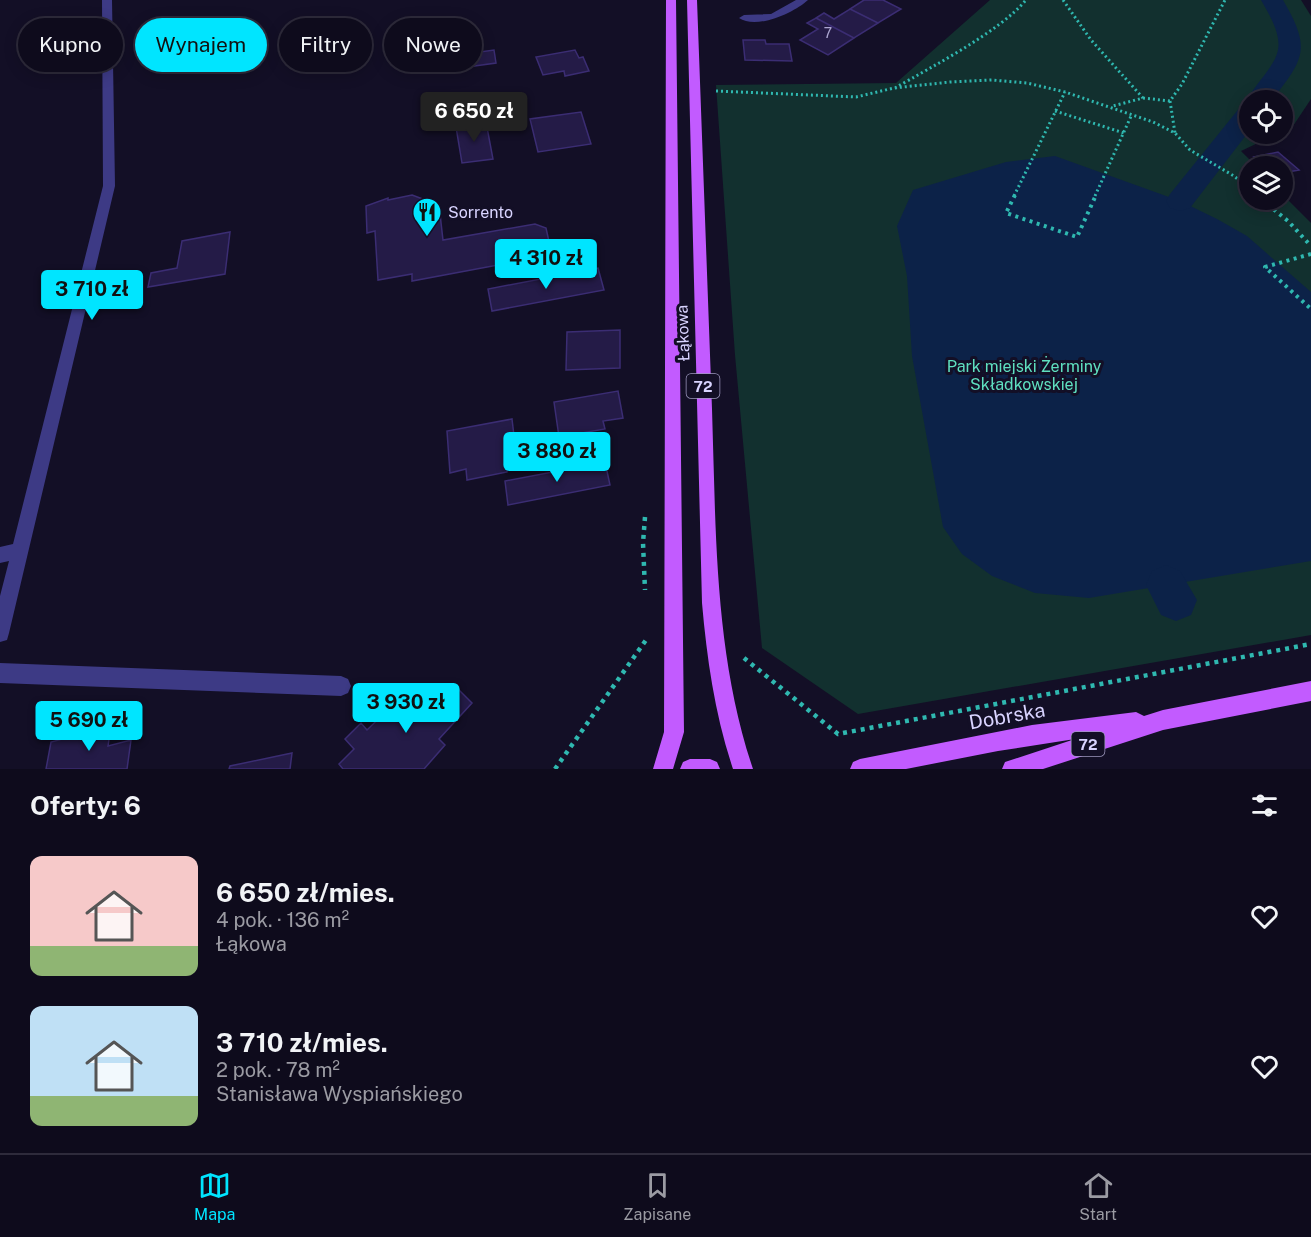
<!DOCTYPE html>
<html lang="pl">
<meta charset="utf-8">
<style>
body{margin:0;font-family:"Public Sans",sans-serif;background:#1c1929;color:#f1f3f6;height:100vh;display:flex;flex-direction:column;font-size:22px;white-space:nowrap}
*{box-sizing:border-box;margin:0}
p{font-size:20px;color:#9b9ba3}
.icon{flex:none;width:33px;height:33px;fill:none;stroke:currentColor;stroke-width:2;stroke-linecap:round;stroke-linejoin:round}
.map{position:relative;height:769px;overflow:hidden}
.panel{display:flex;flex-direction:column;background:#0e0b1c;flex:1}
.panel>*{flex:none}
.top-card{position:absolute;left:18px;top:18px;width:600px;height:54px;display:flex;gap:12px}
.controls{position:absolute;left:1239px;top:90px;display:grid;gap:12px}
.controls a{display:grid;place-items:center;width:54px;height:54px;border-radius:50%;background:#0e0b1c;box-shadow:0 3px 15px #0003,0 0 0 2px #2e2b3b;font-size:30px}
.price{position:absolute;translate:-50% -51px;padding:0 14px;border-radius:6px;background:#00e5ff;color:#111;font-size:20px;line-height:39px;filter:drop-shadow(0 2px 3px #0008)}
.price::after{content:'';position:absolute;left:50%;top:36px;width:18px;height:14px;margin-left:-9px;background:inherit;clip-path:polygon(0 0,100% 0,50% 100%)}
.price.current{background:#222;color:#fff}
ul{padding:0;list-style:none}
li{display:flex;align-items:center;gap:18px;height:150px;padding:0 30px}
li span{display:grid;place-items:center;flex:none;width:168px;height:120px;border-radius:12px;color:#555}
li>.icon{margin-inline-start:auto}
span .icon{width:72px;height:72px;fill:#fffc;stroke-width:1}
li b{font-size:26px}
h2{display:flex;justify-content:space-between;align-items:center;height:72px;padding:0 30px;font-size:26px}
.tag{padding:0 21px;border-radius:27px;background:#0e0b1c;box-shadow:0 3px 15px #0003,0 0 0 2px #2e2b3b;font-size:21px;line-height:54px}
.tag.current{background:#00e5ff;color:#111}
.tab-bar{display:flex;justify-content:space-around;align-items:center;height:84px;border-top:2px solid #2e2b3b;background:#0e0b1c;font-size:16px;color:#9b9ba3}
.tab-bar a{display:grid;justify-items:center;gap:3px}
.tab-bar .current{color:#00e5ff}
.map>svg:first-child{display:block}
</style>
<div class="map">
<svg width="1311" height="769" viewBox="0 0 1311 769">
<rect width="100%" height="100%" fill="#130f26"/>
<!-- green -->
<path fill="#12302f" d="M990,0h311l10,16v83l-18,27 -10,5 -1,-31h-32v34h27l-36,17 15,15h-6v34h32l1,-5 28,28v412l-453,79 -96,-66 -27,-293 -19,-270 180,-2z"/>
<!-- water -->
<path fill="#0c2248" d="M1055,156l125,45 37,18 30,17 64,56v269l-222,37 -54,-5 -43,-17 -30,-22 -19,-27 -31,-171 -5,-80 -10,-50 16,-36 93,-28z"/>
<g fill="none" stroke-linecap="round" stroke-linejoin="round">
<!-- canal -->
<path fill="#0c2248" fill-rule="evenodd" d="M1261,0h22c28,48 22,58 -11,100h-22v30l-60,78 -10,3 -10,-3 -4,-7 4,-7 71,-88 8,-2 -3,-4c31,-45 47,-46 15,-100z
M1166,565l14,6 17,29 -6,15 -15,6 -15,-6 -15,-30 6,-14z"/>
</g>
<!-- building -->
<path fill="#241b47" stroke="#3b2d73" stroke-width="1.5" d="M864,0h19l18,9 -23,14 -28,-14z
M850,9l28,14 -24,15 -38,-20 8,-5 10,6z
M816,18l38,20 -26,17 -28,-15 18,-11 -11,-6z
M743,40h22l1,4h23l3,17 -47,-1z
M494,50l2,13 -43,6 -2,-13z
M575,50l4,8 4,-1 6,14 -24,5 -1,-5 -21,4 -7,-18z
M581,112l10,32 -53,8 -8,-33z
M486,122l7,37 -31,4 -6,-36z
M1278,152l21,18 -17,3v-7h-17l-11,-9z
M412,195l27,10 4,35 92,-16 11,4 6,27 -140,26v-7l-34,6 -3,-49 -8,2 -1,-27 22,-8v2z
M230,232l-5,42 -77,13 3,-14 26,-5 5,-27z
M598,268l6,22 -112,21 -4,-22z
M620,330v38l-54,2 1,-38z
M618,391l5,27 -20,3 2,8 -46,8 -5,-35z
M512,419l5,42 -11,2 1,9 -40,8 -1,-11 -16,4 -3,-42z
M605,462l5,23 -102,20 -3,-24z
M455,686l17,17 -33,36 6,6 -21,24h-81l-4,-5 15,-15 -9,-10 16,-16 6,7 34,-33 9,11 17,-18 12,12z
M111,726l-3,20 23,-6 -4,29h-81l5,-27z
M292,753l-2,16h-61l1,-3z"/>
<g fill="none" stroke-linecap="round" stroke-linejoin="round">
<!-- path-far2 -->
<path stroke="#2fb8b0" stroke-width="3" stroke-dasharray="2 3" stroke-linecap="butt" d="M1063,0l28,40 52,58 -30,8
M895,88c38,-22 104,-56 131,-88
M716,91l140,6 38,-9 56,-6 42,-2 35,3 38,9 88,30 22,11 15,17 44,26 16,13
M1143,98l27,3 12,-17 43,-84
M1170,101l5,32
M1055,111l69,22
M1014,196l51,-104
M1095,196l37,-82"/>
<!-- path-far1 -->
<path stroke="#2fb8b0" stroke-width="4" stroke-dasharray="3 4.5" stroke-linecap="butt" d="M1015,195l-9,18 71,24 19,-42
M1262,200l26,21 23,25
M1311,254l-46,13 46,42"/>
<!-- path -->
<path stroke="#2fb8b0" stroke-width="4.5" stroke-dasharray="4 5" stroke-linecap="butt" d="M645,517l-2,26 2,47
M744,658l94,76 473,-90
M555,769l91,-129"/>
<!-- service -->
<path fill="#3d3a85" fill-rule="evenodd" d="M0,663l341,13 7,3 3,7 -3,7 -7,3 -341,-13z"/>
<!-- minor -->
<path fill="#3d3a85" fill-rule="evenodd" d="M102,0h10l3,186 -106,447 -2,7 -7,2v-46l9,-35 -9,2v-16l13,-3 90,-358z
M796,0h12c-14,13 -52,30 -69,18l5,-3 27,-1z"/>
<!-- primary -->
<path fill="#c25bff" fill-rule="evenodd" d="M666,0h10l8,732 -11,37h-20l11,-37z
M687,0h10c5,136 10,273 15,409 4,121 2,244 41,360h-20c-18,-54 -26,-109 -31,-166z
M1311,681v20l-148,29 -120,39h-41l3,-7 70,-23 -77,12 -92,18h-56l3,-7 7,-3 172,-34 104,-13 8,4 19,-6z
M690,759h20l7,3 3,7h-40l3,-7z"/>
</g>
<!-- icons -->
<defs>
<g id="restaurant-pin" transform="scale(1.5)"><path d="M0 17L-7.5 6A9.5 9.5 0 1 1 7.5 6Z" fill="#00e5ff" stroke="#130f26"/><path d="M-5-6h1v4h1v-4h1v4h1v-4h1v5L-1.5 .5V6h-2V.5L-5-1ZM5-6V6H3V1.5H1.5Q1.5-4 5-6Z" fill="#111"/></g>
</defs>
<g fill-rule="evenodd">
<use href="#restaurant-pin" x="427" y="212"/>
</g>
<g text-anchor="middle" dominant-baseline="central" stroke-width="6" stroke-linejoin="round" paint-order="stroke">
<!-- number labels -->
<g font-size="14" fill="#aca6d1">
<text x="828" y="33">7</text>
</g>
<!-- shield labels -->
<g fill="#130f26" stroke="#9e99be" stroke-width="1.5">
<rect x="686.5" y="374" width="33" height="24" rx="4.5"/>
<rect x="1071.5" y="732" width="33" height="24" rx="4.5"/>
</g>
<g font-size="15" font-weight="bold" fill="#d9d4ff">
<text x="703" y="386">72</text>
<text x="1088" y="744">72</text>
</g>
<!-- poi labels -->
<g font-size="16" fill="#d9d4ff" stroke="#130f26" text-anchor="start">
<text x="448" y="212">Sorrento</text>
</g>
<!-- street labels -->
<g font-size="16" fill="#d9d4ff" stroke="#130f26">
<text transform="translate(683 333) rotate(-92)">Łąkowa</text>
</g>
<!-- park labels -->
<g font-size="16" fill="#5fe0c0" stroke="#130f26">
<text x="1024" y="366">Park miejski Żerminy<tspan x="1024" dy="18">Składkowskiej</tspan></text>
</g>
<!-- near-street labels -->
<g font-size="20" fill="#d9d4ff" stroke="#130f26">
<text transform="translate(1007 716) rotate(-10)">Dobrska</text>
</g>
</g>
</svg>
<div class="controls">
<a><svg class="icon" aria-label="locate" viewBox="0 0 24 24"><circle cx="12" cy="12" r="6"/><path d="M12 2v4M12 18v4M2 12h4M18 12h4"/></svg></a>
<a><svg class="icon" aria-label="layers" viewBox="0 0 24 24"><path d="M12 4l9 5-9 5-9-5zM3 14l9 5 9-5"/></svg></a>
</div>
<b class="price current" style="left:474px;top:143px">6 650 zł</b>
<b class="price" style="left:546px;top:290px">4 310 zł</b>
<b class="price" style="left:92px;top:321px">3 710 zł</b>
<b class="price" style="left:557px;top:483px">3 880 zł</b>
<b class="price" style="left:406px;top:734px">3 930 zł</b>
<b class="price" style="left:89px;top:752px">5 690 zł</b>
<div class="top-card">
<a class="tag">Kupno</a>
<a class="tag current">Wynajem</a>
<a class="tag">Filtry</a>
<a class="tag">Nowe</a>
</div>
</div>
<section class="panel">
<h2>Oferty: 6<svg class="icon" aria-label="filters" viewBox="0 0 24 24"><path d="M4 7h16M4 17h16"/><circle cx="9" cy="7" r="2"/><circle cx="15" cy="17" r="2"/></svg></h2>
<ul>
<li><span style="background:linear-gradient(#f6c9c9 75%,#8fb573 0)"><svg class="icon" aria-label="home" viewBox="0 0 24 24"><path d="M3 11l9-7 9 7M6 9v11h12V9"/></svg></span><div><b>6 650 zł/mies.</b><p>4 pok. · 136 m²</p><p>Łąkowa</p></div><svg class="icon" aria-label="heart" viewBox="0 0 24 24"><path d="M12 20l-8-8c-3-5 5-10 8-4 3-6 11-1 8 4z"/></svg></li>
<li><span style="background:linear-gradient(#bfe0f5 75%,#8fb573 0)"><svg class="icon" aria-label="home" viewBox="0 0 24 24"><path d="M3 11l9-7 9 7M6 9v11h12V9"/></svg></span><div><b>3 710 zł/mies.</b><p>2 pok. · 78 m²</p><p>Stanisława Wyspiańskiego</p></div><svg class="icon" aria-label="heart" viewBox="0 0 24 24"><path d="M12 20l-8-8c-3-5 5-10 8-4 3-6 11-1 8 4z"/></svg></li>
</ul>
</section>
<nav class="tab-bar">
<a class="current"><svg class="icon" aria-label="map" viewBox="0 0 24 24"><path d="M3 6l6-2 6 2 6-2v14l-6 2-6-2-6 2zM9 4v14M15 6v14"/></svg>Mapa</a>
<a><svg class="icon" aria-label="saved" viewBox="0 0 24 24"><path d="M7 4h10v16l-5-4-5 4z"/></svg>Zapisane</a>
<a><svg class="icon" aria-label="home" viewBox="0 0 24 24"><path d="M3 11l9-7 9 7M6 9v11h12V9"/></svg>Start</a>
</nav>
